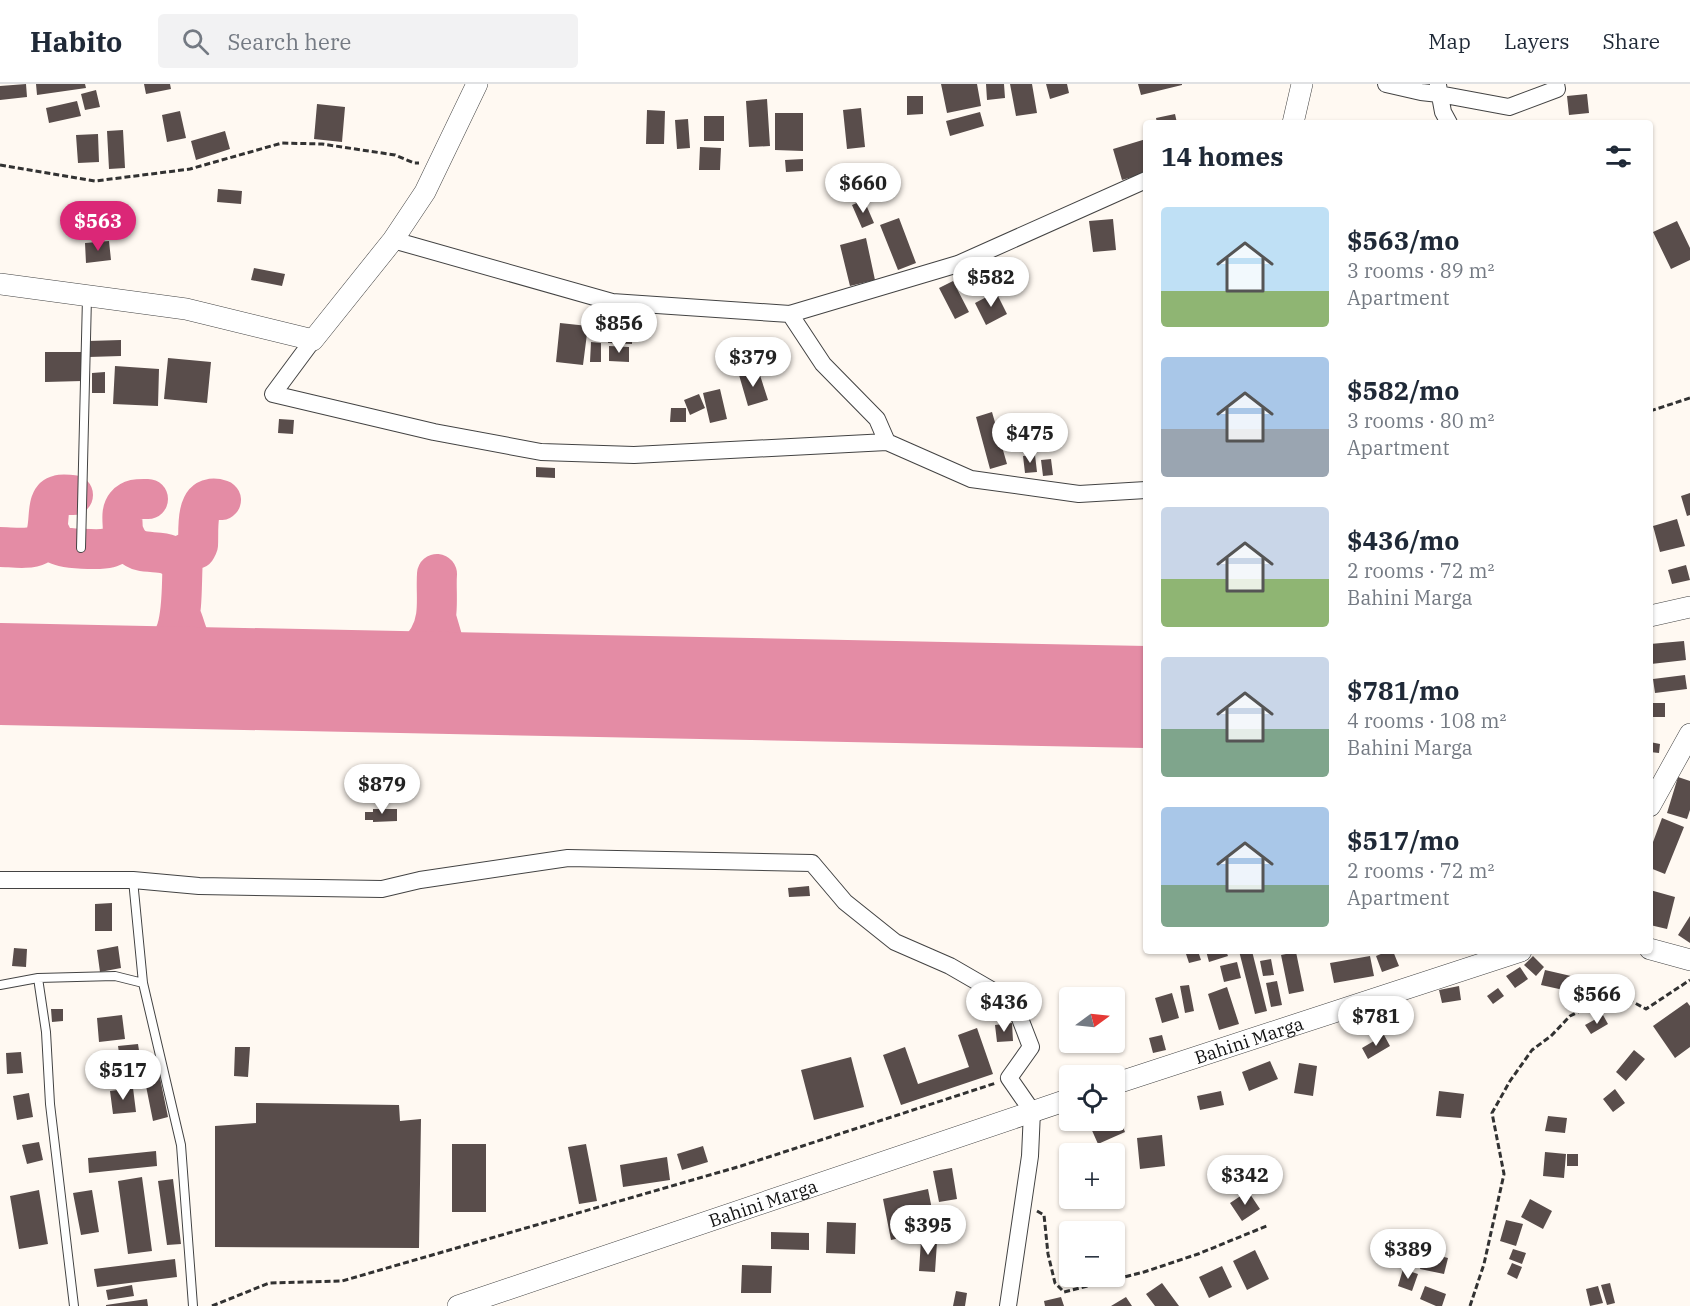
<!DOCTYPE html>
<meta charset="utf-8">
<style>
body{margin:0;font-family:"IBM Plex Serif",serif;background:#f2f2f3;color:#1f2937;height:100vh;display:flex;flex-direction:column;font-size:22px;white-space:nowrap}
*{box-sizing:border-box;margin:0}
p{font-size:20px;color:#747a83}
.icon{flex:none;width:33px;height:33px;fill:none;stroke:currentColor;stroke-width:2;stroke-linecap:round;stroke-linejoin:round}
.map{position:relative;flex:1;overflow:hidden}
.drawer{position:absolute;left:1143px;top:36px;width:510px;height:834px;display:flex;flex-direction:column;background:#fff;border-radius:6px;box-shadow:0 2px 4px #0004}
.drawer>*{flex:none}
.needle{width:39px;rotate:75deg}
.fabs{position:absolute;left:1059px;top:903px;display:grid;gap:12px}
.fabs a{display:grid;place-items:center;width:66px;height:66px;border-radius:6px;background:#fff;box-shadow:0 2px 4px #0004;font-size:30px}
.price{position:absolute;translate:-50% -51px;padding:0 14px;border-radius:21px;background:#fff;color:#222;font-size:20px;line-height:39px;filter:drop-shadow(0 2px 3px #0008)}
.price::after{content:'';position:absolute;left:50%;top:36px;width:18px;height:14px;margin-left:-9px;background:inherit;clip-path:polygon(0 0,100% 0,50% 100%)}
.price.on{background:#db2777;color:#fff}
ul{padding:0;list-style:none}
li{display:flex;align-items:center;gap:18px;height:150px;padding:0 18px}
li span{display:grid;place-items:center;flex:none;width:168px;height:120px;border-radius:6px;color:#555}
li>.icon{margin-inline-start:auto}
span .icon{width:72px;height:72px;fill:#fffc;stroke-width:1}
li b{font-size:26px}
h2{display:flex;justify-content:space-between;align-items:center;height:72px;padding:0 18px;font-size:26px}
header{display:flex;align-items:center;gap:36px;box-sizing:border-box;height:84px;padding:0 30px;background:#fff;border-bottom:2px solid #e0e1e3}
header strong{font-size:28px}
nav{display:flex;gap:33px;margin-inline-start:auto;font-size:21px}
.search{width:420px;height:54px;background:#f2f2f3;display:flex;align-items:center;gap:15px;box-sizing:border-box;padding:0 21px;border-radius:6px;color:#747a83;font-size:22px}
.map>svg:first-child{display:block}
</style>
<header>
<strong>Habito</strong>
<div class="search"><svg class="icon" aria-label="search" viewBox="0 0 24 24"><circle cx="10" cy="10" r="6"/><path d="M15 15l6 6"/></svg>Search here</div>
<nav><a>Map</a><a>Layers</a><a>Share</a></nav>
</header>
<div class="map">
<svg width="1690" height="1222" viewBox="0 0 1690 1222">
<rect width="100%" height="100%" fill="#fff9f2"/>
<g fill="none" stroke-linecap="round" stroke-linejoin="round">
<!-- taxiway -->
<path stroke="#e48ca5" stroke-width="40" d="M48,445c3,5 5,12 10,16 5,4 43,5 50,3 1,0 8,-3 9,-4 12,-11 0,-28 9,-39 6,-7 14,-6 22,-6
M123,447c2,5 4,10 8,14 15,15 38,-3 51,23
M0,463c11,0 28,3 38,-2 18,-11 3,-46 21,-50 4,-1 10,0 14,0
M181,532c3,7 5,15 8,22 10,24 35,32 56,41
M436,533l7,24 10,15 35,28
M119,593c9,-3 20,-4 27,-9 42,-24 34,-69 37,-110l3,-5 10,-4 2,-4c1,-12 -3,-43 13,-46 3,-1 7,0 10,1
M369,598c29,-15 62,-29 67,-66 2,-14 0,-29 1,-42"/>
<!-- runway -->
<path stroke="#e48ca5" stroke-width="102" d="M0,590l1146,23"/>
</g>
<!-- building -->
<path fill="#594d4b" d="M26,0l1,13 -27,3v-14z
M36,0h49l1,4 -49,7z
M144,0h26l1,5 -25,5z
M941,0h36l4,22 -34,7z
M986,0h18l1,14 -18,2z
M1010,0h22l5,29 -21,3z
M1046,0h21l2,9 -19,6z
M1138,0h44v1l-41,10z
M96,6l4,17 -15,3 -4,-16z
M1587,10l2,19 -20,2 -2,-19z
M907,12h16v18l-16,1z
M767,15l3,47 -21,1 -3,-46z
M77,17l4,15 -32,7 -3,-15z
M317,20l28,3 -3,35 -28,-3z
M861,24l4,39 -18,2 -4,-39z
M647,26l18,1 -1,33h-18z
M180,27l6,27 -19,4 -5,-27z
M980,28l4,14 -34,10 -4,-15z
M775,29h28v38l-28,-1z
M1175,30l2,9h-20l-1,-5z
M704,32h20v25h-20z
M688,35l2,29 -13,1 -2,-29z
M123,46l2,38 -16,1 -2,-38z
M225,47l5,18 -34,11 -5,-19z
M98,50l1,28 -21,1 -2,-28z
M1146,55v34l-24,7 -9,-31z
M700,63l21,1 -1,22h-21z
M803,75v12l-17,1 -1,-12z
M218,105l24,2 -1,13 -24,-2z
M864,116l10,23 -12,5 -10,-23z
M899,134l17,45 -18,7 -18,-45z
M1113,135l3,31 -23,2 -4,-31z
M1677,137l13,27v12l-19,9 -18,-37z
M866,154l9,42 -25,6 -10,-41z
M109,157l2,19 -25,3 -1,-20z
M983,183l9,17 -13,7 -9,-17z
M254,184l31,6 -3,12 -31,-6z
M953,197l16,31 -14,7 -16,-31z
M996,208l11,22 -21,11 -11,-22z
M609,224h24l-1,36 -24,-1z
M560,239l28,3 -5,39 -27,-3z
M121,256v16l-32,1 -1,-16z
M591,258l10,1v19h-11z
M609,262l20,1v15l-20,-1z
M45,268h36l1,29 -37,1z
M168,274l43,4 -4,41 -43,-4z
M115,282l44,3 -1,37 -45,-2z
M758,285l10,31 -20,6 -9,-31z
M105,288v21h-13v-20z
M720,305l7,30 -17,4 -7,-30z
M699,310l6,14 -15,7 -6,-15z
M671,324h15v14h-16z
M992,328l15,52 -17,5 -14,-52z
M279,335l15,1 -1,14 -15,-1z
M1046,348l2,12 -9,2 -2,-12z
M1035,371l2,17 -12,1 -2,-17z
M1051,375l2,16 -10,1 -2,-16z
M536,383l19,1v10l-19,-1z
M1690,409v22l-3,1 -6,-20z
M1677,435l8,27 -25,6 -7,-26z
M1686,481l4,15 -18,4 -4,-14z
M1684,557l2,19 -35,4 -1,-20z
M1685,591l2,14 -32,4 -2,-14z
M1650,619h15v14h-15z
M1650,658l10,2 -1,9 -9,-1z
M1678,693l12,4v29l-3,9 -20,-6z
M373,725h24v12l-24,1v-2h-8v-8h8z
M1662,734l22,9 -19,47 -15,-6v-18z
M809,802l1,10 -21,1 -1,-9z
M1650,806l25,7 -8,32 -17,-4z
M112,819v28h-17v-27z
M1690,832v27l-12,-8z
M118,862l3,22 -21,4 -3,-22z
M14,864l13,1 -1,18 -14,-1z
M1185,867h13l3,9 -12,3z
M1206,867h20l2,5 -19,6z
M1239,867h13l15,60 -12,3z
M1388,867h5l6,15 -17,6 -6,-16z
M1296,868l8,39 -15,3 -8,-39z
M1370,872l4,20 -40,7 -4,-20z
M1533,872l11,11 -8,9 -12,-11z
M1271,875l3,16 -11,1 -3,-15z
M1237,878l4,16 -17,4 -4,-16z
M1520,883l8,12 -13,9 -9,-12z
M1545,886l26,6 -3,15 -27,-6z
M1277,897l5,24 -11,2 -5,-24z
M1189,901l5,26 -9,2 -5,-27z
M1459,902l2,14 -19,3 -3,-13z
M1227,903l12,37 -20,6 -11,-36z
M1498,904l6,8 -11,8 -6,-8z
M1172,909l7,25 -17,5 -7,-25z
M1687,918l3,4v41l-15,11 -22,-32z
M51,925h12v12l-11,1z
M122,931l3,24 -26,3 -2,-24z
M1603,931l5,9 -17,10 -6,-9z
M1357,938h12v9h-12z
M1012,939l1,18 -16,1 -2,-17z
M977,944l16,46 -92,31 -18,-50 22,-8 13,37 51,-17 -11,-32z
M1162,951l4,15 -13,3 -4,-15z
M1384,951l6,11 -22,13 -6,-11z
M138,960l4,26 -20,3 -4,-27z
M235,963h15l-2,30 -14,-1z
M1634,966l11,9 -19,22 -10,-9z
M21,968l2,21 -16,1 -1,-21z
M851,973l13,50 -50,13 -13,-50z
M1270,977l8,18 -29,12 -7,-19z
M1299,979l18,3 -4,30 -19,-3z
M159,989l9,44 -15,4 -9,-45z
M133,1004l3,24 -23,2 -3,-23z
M1615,1005l10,14 -12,9 -10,-13z
M1221,1007l3,14 -24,5 -3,-14z
M1439,1007l25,3 -3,24 -25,-2z
M29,1009l4,24 -16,3 -4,-24z
M256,1019l143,2 1,16 21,-2 -2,129 -204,-1v-121l41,-3z
M1118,1031l7,17 -27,12 -8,-18 14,-6h10v-4z
M1548,1032l19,2 -2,15 -20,-2z
M1162,1051l3,31 -25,3 -3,-31z
M39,1058l4,18 -16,4 -5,-19z
M452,1060h34v68h-34z
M586,1060l11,57 -18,3 -11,-57z
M703,1062l5,16 -26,8 -5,-16z
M156,1067l1,15 -68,7 -1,-15z
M1545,1068l21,2 -2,24 -21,-2z
M1567,1070h11v12h-11z
M667,1073l3,23 -47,7 -3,-22z
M952,1084l5,31 -18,3 -6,-31z
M142,1093l10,74 -24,3 -10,-73z
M1119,1094l4,23 -41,6 -2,-9h34v-19z
M173,1095l8,65 -14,1 -9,-64z
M928,1105l8,41 -45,10 -8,-41z
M39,1106l9,54 -29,5 -9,-53z
M92,1106l7,42 -18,3 -8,-42z
M1248,1107l12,18 -18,12 -12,-18z
M1530,1115l22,12 -9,18 -22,-12z
M1506,1136l17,4 -7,22 -16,-5z
M827,1138l29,1 -1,31 -29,-1z
M771,1148l38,1v17l-38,-1z
M921,1156l16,2 -2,30 -16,-1z
M1513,1165l13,4 -4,11 -13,-5z
M1255,1166l14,29 -22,11 -14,-29z
M1424,1168l24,6 -4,16 -24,-5z
M175,1175l2,18 -80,10 -3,-18z
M1512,1179l10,4 -5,12 -10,-5z
M742,1181l30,1 -1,27h-30z
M1222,1182l10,21 -23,11 -10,-21z
M1403,1185l15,5 -6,17 -14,-5z
M1162,1199l17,23h-24l-9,-12z
M1610,1199l5,20 -8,2 -6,-20z
M132,1201l2,11 -26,4 -2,-10z
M1425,1202l21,8 -4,12h-6l-16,-7z
M1598,1202l5,17 -13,3 -4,-17z
M956,1207l11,2 -2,13h-12z
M1061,1213l3,9h-19l-1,-5z
M1126,1213l6,9h-21z
M147,1215l1,7h-42v-1z"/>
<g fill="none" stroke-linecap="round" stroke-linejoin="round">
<!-- service casing -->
<g stroke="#434343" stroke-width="10">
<path id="service" d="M81,464l6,-251
M133,796l10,103 38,162 12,161
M38,894l8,54 4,72 24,202
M0,901l38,-7 77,-2 28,7"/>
</g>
<!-- minor casing -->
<g stroke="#434343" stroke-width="18">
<path id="minor" d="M1386,0l35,8 18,2 70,13 48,-18 -1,-5
M1438,1l5,27 6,11
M393,156l219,62 178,12 168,-50 188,-84
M790,230l33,50 54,55 10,23
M313,256l-40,54 161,38 107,20 93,3 253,-13 84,37 108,15 67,-4
M0,796h133l66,6 183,3 38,-9 148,-22 244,5 33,39 50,40 55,24 64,37 17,44 -22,31 23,33 -2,45 -22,150"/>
</g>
<!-- tertiary casing -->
<g stroke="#434343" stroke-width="22">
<g id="tertiary">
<path d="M1293,39l9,-39"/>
<path d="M0,200l186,25 127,31 80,-100 32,-48 52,-108"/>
<path d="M1650,532l40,-9"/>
<path d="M1650,722l40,-72"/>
<path d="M1650,865l40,11"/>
<path id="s1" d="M1114,1000l407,-133"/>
<path id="s2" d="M458,1222l612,-207"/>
</g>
</g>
<!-- path -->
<path stroke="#323232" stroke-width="3" stroke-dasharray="6 3" stroke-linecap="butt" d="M0,81l95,16 95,-12 92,-26 40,1 73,11 19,8h5
M1650,327l40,-13
M1037,1127l7,4 4,39 7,29 9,9 80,-20 54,-18 71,-29
M212,1222l57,-23 73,-2 399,-115 255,-83
M1470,1222l14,-42 20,-90 -12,-61 18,-32 22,-31 19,-14 19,-20 32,-16 22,-3 22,12 44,-29"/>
<!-- service -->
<use href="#service" stroke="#fff" stroke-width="8"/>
<!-- minor -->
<use href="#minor" stroke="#fff" stroke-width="16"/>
<!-- tertiary -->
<use href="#tertiary" stroke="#fff" stroke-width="21"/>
</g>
<g text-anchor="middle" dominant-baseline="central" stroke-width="6" stroke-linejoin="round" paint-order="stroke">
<!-- street labels -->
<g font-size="18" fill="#101010" stroke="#fff">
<text stroke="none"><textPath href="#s1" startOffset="142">Bahini Marga</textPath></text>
<text stroke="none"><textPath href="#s2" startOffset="322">Bahini Marga</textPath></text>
</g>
</g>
</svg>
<div class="fabs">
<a><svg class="needle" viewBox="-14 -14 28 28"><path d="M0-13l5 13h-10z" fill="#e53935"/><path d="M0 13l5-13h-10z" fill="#747a83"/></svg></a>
<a><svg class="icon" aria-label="locate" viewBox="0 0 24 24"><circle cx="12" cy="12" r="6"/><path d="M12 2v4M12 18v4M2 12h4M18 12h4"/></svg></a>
<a>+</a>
<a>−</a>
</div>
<b class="price" style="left:863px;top:130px">$660</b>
<b class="price on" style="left:98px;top:168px">$563</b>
<b class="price" style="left:991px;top:224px">$582</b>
<b class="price" style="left:619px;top:270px">$856</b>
<b class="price" style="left:753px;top:304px">$379</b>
<b class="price" style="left:1030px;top:380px">$475</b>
<b class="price" style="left:382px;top:731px">$879</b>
<b class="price" style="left:1597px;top:941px">$566</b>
<b class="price" style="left:1004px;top:949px">$436</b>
<b class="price" style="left:1376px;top:963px">$781</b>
<b class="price" style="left:123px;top:1017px">$517</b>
<b class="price" style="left:1245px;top:1122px">$342</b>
<b class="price" style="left:928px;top:1172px">$395</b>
<b class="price" style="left:1408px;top:1196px">$389</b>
<section class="drawer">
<h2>14 homes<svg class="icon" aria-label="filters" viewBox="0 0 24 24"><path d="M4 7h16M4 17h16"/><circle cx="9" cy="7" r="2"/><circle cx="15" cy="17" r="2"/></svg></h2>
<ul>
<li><span style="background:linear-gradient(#bfe0f5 70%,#8fb573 0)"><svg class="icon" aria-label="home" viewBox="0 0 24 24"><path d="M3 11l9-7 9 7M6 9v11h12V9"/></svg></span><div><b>$563/mo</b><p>3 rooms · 89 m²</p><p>Apartment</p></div></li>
<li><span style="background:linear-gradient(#a9c7e8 60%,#9aa5b1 0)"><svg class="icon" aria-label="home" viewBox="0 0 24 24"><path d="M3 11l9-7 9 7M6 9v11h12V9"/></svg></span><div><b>$582/mo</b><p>3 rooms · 80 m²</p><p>Apartment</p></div></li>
<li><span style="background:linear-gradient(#c9d6e8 60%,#8fb573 0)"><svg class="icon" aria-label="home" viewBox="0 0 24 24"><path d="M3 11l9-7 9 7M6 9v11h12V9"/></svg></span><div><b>$436/mo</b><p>2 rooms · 72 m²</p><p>Bahini Marga</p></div></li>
<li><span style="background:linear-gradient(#c9d6e8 60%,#7fa58c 0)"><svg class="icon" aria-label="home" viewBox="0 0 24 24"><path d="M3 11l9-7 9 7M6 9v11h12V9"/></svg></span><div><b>$781/mo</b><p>4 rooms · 108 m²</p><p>Bahini Marga</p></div></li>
<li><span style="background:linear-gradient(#a9c7e8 65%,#7fa58c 0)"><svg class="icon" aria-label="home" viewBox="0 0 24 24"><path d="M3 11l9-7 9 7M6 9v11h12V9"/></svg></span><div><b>$517/mo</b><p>2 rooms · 72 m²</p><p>Apartment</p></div></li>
</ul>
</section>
</div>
